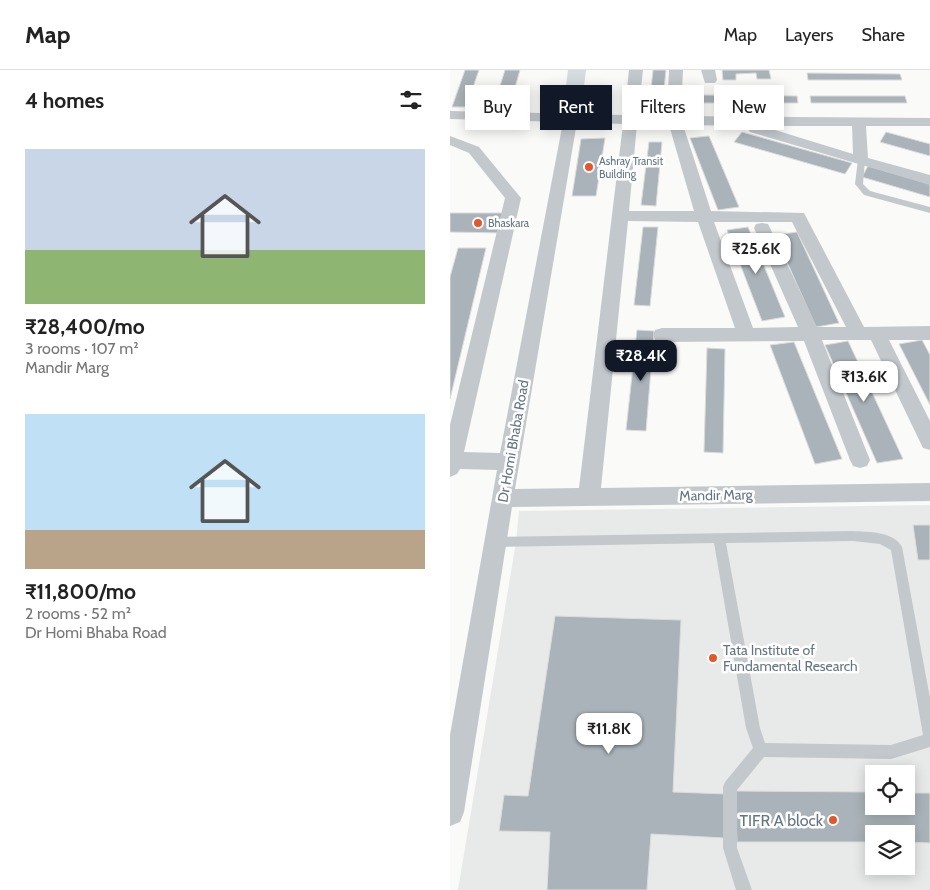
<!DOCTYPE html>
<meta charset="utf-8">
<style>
body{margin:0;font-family:Cabin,sans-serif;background:#f2f2f2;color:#222;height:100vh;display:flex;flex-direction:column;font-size:19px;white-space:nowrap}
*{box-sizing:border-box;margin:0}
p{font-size:16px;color:#767676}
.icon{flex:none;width:28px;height:28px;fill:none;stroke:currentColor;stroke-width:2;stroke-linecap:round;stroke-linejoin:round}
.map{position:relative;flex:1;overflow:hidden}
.drawer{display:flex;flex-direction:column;background:#fff;width:450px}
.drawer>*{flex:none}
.hud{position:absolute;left:15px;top:15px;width:390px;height:45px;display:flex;gap:10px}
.fabs{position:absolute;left:415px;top:695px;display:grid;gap:10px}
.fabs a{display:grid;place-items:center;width:50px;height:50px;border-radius:0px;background:#fff;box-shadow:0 2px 12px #0003;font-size:25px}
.price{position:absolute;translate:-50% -42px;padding:0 11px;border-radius:10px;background:#fff;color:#222;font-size:16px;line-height:32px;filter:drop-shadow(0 1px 2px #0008)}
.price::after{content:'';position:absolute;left:50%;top:30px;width:15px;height:11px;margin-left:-8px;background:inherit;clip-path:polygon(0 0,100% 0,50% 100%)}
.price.active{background:#111827;color:#fff}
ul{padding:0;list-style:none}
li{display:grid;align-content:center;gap:10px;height:265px;padding:0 25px}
li span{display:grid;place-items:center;height:155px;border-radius:0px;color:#555}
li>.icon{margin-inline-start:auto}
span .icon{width:90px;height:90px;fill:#fffc;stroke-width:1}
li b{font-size:21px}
h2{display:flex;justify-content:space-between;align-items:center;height:60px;padding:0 25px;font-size:21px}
.pill{padding:0 18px;border-radius:0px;background:#fff;box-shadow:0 2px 12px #0003;font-size:18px;line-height:45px}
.pill.active{background:#111827;color:#fff}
header{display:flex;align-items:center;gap:30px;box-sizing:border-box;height:70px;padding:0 25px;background:#fff;border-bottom:1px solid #e0e0e0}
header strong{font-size:24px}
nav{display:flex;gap:28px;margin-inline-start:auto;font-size:18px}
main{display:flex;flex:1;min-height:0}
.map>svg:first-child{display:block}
</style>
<header>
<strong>Map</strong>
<nav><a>Map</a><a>Layers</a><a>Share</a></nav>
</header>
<main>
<section class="drawer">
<h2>4 homes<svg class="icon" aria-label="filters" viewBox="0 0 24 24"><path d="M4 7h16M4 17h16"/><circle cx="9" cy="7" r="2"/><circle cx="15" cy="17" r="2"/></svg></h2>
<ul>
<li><span style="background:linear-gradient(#c9d6e8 65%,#8fb573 0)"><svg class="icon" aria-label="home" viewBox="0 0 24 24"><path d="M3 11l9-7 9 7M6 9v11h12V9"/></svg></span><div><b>₹28,400/mo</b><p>3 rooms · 107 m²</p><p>Mandir Marg</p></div></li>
<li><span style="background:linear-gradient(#bfe0f5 75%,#b9a48a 0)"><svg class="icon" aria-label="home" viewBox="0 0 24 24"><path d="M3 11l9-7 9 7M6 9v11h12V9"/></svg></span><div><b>₹11,800/mo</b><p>2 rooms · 52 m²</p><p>Dr Homi Bhaba Road</p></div></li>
</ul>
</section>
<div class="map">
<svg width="480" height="820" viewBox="0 0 480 820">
<rect width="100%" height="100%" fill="#fafaf8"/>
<!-- built -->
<path fill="#e8e9e9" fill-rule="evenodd" d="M480,435v385h-472l58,-348 3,-31zM424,704h32v32h-32zM424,764h32v32h-32z"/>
<!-- building -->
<path fill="#aab3b9" stroke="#dcdcda" d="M15,0h14l-13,37h-14z
M55,0h15l-10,35h-16z
M203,0h13l-3,29 -13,-1z
M272,0h47l2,9h-14l-1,-6 -20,1v6h-13z
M357,3l93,1 2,6h-94z
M252,25l95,1 1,7h-96z
M360,26h95l2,7h-96z
M292,62l110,31 -7,11 -111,-32z
M436,62l44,12v12l-50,-14z
M259,66l30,71 -21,3 -28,-72z
M155,68l-9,58h-24l9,-57z
M199,72h13l-6,64 -15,-1z
M418,96l62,18v13l-68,-20z
M0,143h58l-5,20 -53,-1z
M193,157h15l-8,79 -16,-1z
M298,157l37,90 -23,4 -35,-91z
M347,162l42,91 -23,4 -41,-92z
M8,178h28l-36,151v-122z
M187,260l17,1 -8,100 -20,-1z
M472,270l8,15v50l-31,-61z
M398,271l55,118 -26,4 -52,-118z
M344,272l48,117 -27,5 -45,-119z
M257,278l18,1 -2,104 -19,-1z
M463,455h17v35h-12z
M105,546l126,4 -8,172 53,2 -1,44 -74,-4 -4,56h-100l3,-58 -51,-1 5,-36 24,1z
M285,721l139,1v14h32v-13h24v50l-24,-1v-8h-32v8h-137z"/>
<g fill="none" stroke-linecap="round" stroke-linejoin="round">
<!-- lane -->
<path fill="#c3c8cc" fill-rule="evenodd" d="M408,89l7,2 -2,23 7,7 60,16v6l-66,-18 -9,-11z
M403,461c15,1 41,0 49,16l28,151v49l-39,12 -127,-2 -27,33v58l15,42h-16l-13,-42v-61l2,-5 28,-34 -7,-20 -32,-185 -219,4 -4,-1 -2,-4 2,-4 4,-1zM403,471l27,3 11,6 32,185 -32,10 -126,-2 -5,-15 -34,-185z"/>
<!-- street -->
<path fill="#c3c8cc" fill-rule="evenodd" d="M179,0h14l-5,45 29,1 2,-46h14l-2,46 249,2v8h-64l2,32 62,17v10l-180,-53 -2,-3 2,-3 -67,-1 28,86 93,2 60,114 66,-1v14h-41l41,81v29l-7,-2 -52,-108h-49l48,120 -3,6 -7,2 -7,-2 -3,-6 -46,-119 -142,1 -7,-2 -2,-5 2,-5 7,-2h73l-37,-106 -70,-1 -27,267 329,-5v18l-418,6 -48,305 -4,10 -10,4v-91l47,-265 -37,-1 -3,5 -7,3v-52l55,-227 -36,-45 -19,-8v-9l29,11 42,51 -57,254 36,1 63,-331 -113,-3v-8l174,4zM127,52l46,2 -44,364 -64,1zM187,54l32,1 25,86h-65zM312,56h90l1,28zM264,152h78l54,105h-29l-47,-99 -2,-4 -6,-1 -6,1 -2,4 44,99 -45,1z
M251,0h14l2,10 -2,3h-10z"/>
<!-- secondary -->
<path fill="#d6dbdf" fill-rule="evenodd" d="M118,0h18l-6,48 -2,4 -7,2 -7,-2 -2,-4z"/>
</g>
<!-- markers -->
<g fill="#e4572e" stroke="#fff" stroke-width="2">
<circle cx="139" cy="97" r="5"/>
<circle cx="28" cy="153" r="5"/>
<circle cx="263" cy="588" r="5"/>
<circle cx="383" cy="750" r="5"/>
</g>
<g text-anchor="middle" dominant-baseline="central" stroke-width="5" stroke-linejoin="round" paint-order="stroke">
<!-- far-poi labels -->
<g font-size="11" fill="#657683" stroke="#fff" text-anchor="start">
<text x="149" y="91">Ashray Transit<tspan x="149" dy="13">Building</tspan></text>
<text x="38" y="153">Bhaskara</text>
</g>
<!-- street labels -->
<g font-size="14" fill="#657683" stroke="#fff">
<text transform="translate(63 371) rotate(-80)">Dr Homi Bhaba Road</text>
<text transform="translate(266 425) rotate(-1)">Mandir Marg</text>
</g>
<!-- poi labels -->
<g font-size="14" fill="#657683" stroke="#fff" text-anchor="start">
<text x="273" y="580">Tata Institute of<tspan x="273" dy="16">Fundamental Research</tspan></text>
</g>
<!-- near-poi labels -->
<g font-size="16" fill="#657683" stroke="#fff" text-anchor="end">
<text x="373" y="750">TIFR A block</text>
</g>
</g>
</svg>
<div class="fabs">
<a><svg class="icon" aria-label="locate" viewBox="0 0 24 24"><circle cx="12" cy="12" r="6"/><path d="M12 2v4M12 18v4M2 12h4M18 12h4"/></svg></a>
<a><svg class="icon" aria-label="layers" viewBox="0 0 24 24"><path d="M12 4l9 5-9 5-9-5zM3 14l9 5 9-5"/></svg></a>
</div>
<b class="price" style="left:306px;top:205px">₹25.6K</b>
<b class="price active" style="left:191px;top:312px">₹28.4K</b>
<b class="price" style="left:414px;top:333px">₹13.6K</b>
<b class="price" style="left:159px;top:685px">₹11.8K</b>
<div class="hud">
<a class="pill">Buy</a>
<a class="pill active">Rent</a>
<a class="pill">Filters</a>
<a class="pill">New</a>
</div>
</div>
</main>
